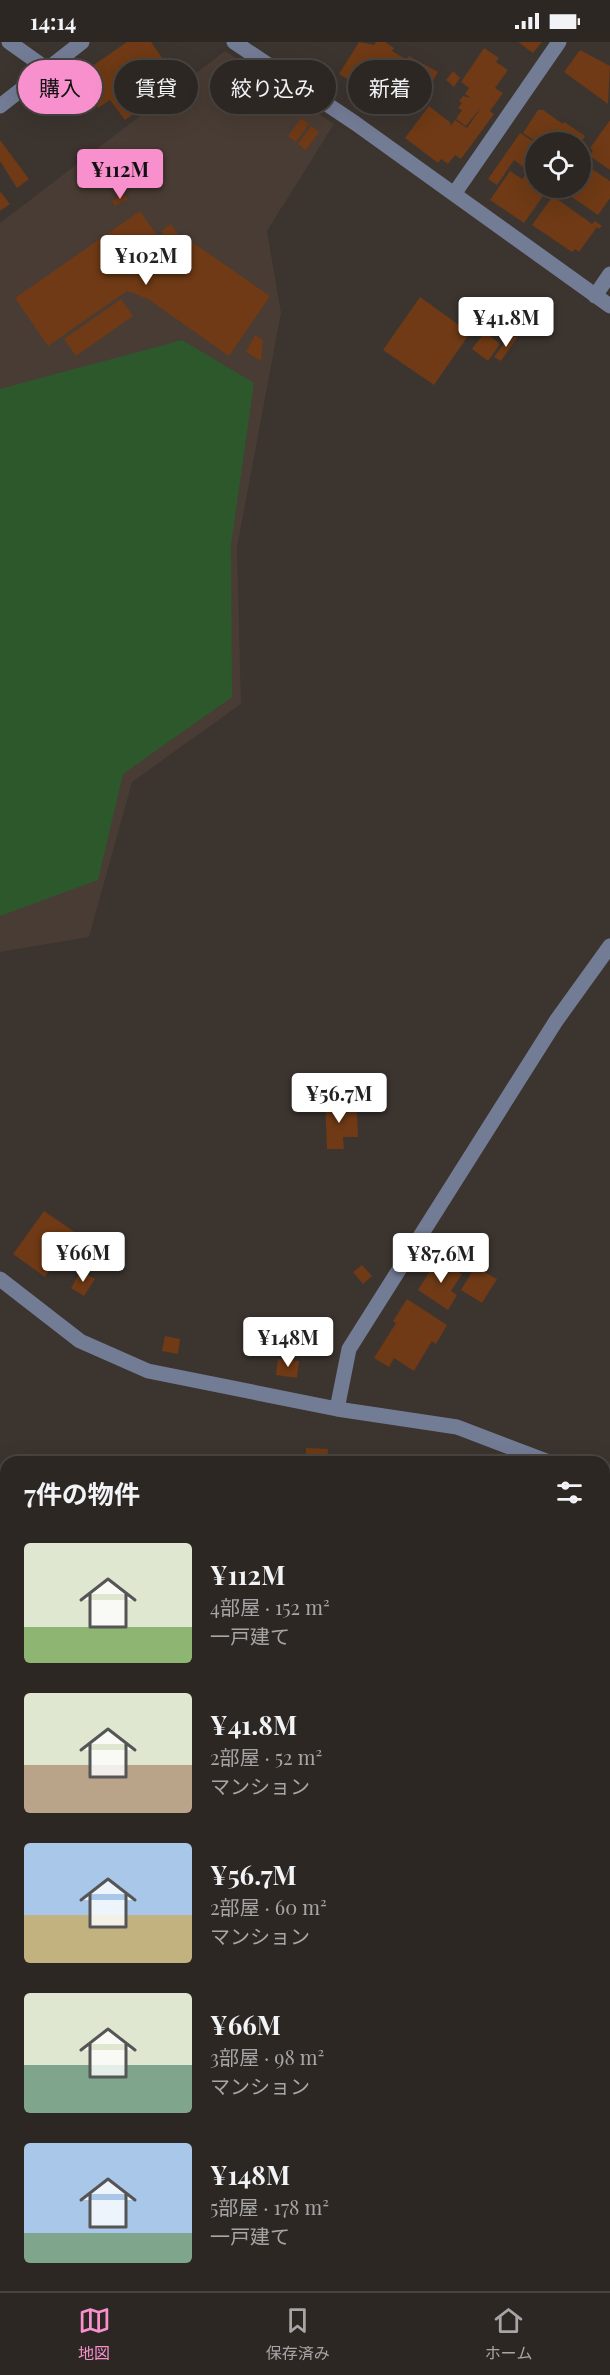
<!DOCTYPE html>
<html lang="ja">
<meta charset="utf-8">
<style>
body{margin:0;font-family:"Playfair Display","Noto Sans JP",serif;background:#352f2b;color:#f1f3f6;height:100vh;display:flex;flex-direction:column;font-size:22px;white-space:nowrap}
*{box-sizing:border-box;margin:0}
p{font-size:20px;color:#a7a5a6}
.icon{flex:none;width:33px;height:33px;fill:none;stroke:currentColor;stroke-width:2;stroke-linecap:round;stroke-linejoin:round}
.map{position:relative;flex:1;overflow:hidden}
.details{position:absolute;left:0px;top:1414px;width:610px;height:836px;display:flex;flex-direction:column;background:#2d2723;border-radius:18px 18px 0 0;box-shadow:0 6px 24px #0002,0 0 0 2px #484441}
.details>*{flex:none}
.hud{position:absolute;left:18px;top:18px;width:574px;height:54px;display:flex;gap:12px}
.controls{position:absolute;left:525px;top:90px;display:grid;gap:12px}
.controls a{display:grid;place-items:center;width:66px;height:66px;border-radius:50%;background:#2d2723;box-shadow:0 6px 24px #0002,0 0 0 2px #484441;font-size:30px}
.price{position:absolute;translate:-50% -51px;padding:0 14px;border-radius:6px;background:#fff;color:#222;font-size:20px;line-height:39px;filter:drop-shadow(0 2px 3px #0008)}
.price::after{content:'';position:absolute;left:50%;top:36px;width:18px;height:14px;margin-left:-9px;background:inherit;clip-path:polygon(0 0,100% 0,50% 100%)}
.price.current{background:#f790cd;color:#111}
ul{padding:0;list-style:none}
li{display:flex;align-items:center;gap:18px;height:150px;padding:0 24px}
li span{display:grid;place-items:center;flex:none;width:168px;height:120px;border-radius:6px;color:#555}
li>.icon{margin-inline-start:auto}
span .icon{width:72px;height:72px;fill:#fffc;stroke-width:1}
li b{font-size:26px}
h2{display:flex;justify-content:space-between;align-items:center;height:72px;padding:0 24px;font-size:26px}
.pill{padding:0 21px;border-radius:27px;background:#2d2723;box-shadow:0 6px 24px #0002,0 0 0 2px #484441;font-size:21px;line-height:54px}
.pill.current{background:#f790cd;color:#111}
.status{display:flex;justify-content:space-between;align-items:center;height:42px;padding:0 30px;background:#2d2723;direction:ltr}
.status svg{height:16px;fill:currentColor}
.menu{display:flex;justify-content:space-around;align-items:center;height:84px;border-top:2px solid #484441;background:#2d2723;font-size:16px;color:#a7a5a6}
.menu a{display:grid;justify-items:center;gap:3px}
.menu .current{color:#f790cd}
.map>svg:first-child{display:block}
</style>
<div class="status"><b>14:14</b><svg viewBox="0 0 49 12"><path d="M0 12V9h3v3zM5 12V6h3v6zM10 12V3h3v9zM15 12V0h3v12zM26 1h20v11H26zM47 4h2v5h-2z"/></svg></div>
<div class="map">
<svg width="610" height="2249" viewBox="0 0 610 2249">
<rect width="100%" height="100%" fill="#3c342f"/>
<!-- built -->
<path fill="#493c34" d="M225,9l109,73 -67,107 14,82 -44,235 4,156 -109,78 -43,155 -89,15v-729z"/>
<!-- green -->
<path fill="#2c582b" d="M182,298l72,43 -23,162 1,152 -109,77 -25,106 -98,36v-527z"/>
<!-- building -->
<path fill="#6f3a15" d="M127,0h24l28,40 -54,38 -15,-20 -12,8 -18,-26 12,-8 -4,-5z
M359,0l15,3 2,-3h9l9,6 -2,3 15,9 2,-4 29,16 -15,26 -26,-15 -11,19 -47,-28z
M518,0h24l-9,11z
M484,6l15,10 -3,4 12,8 -13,18 8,5 -13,18 4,3 -33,45 -6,-4 -7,9 -7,-5 -3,4 -33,-25 24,-32 22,17 -1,4 5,-7 12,8 15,-22 -16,20 -10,-7 6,-9 -4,-2 4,-5 -3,-2 4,-5 8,2 -6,-4 4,-6 -8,-6z
M580,8l30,16 -2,38 -44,-32z
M453,29l7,7 -6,9 -8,-7z
M538,68h5l20,14 1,-2 21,14 -1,2 -3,4h-44l-14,-9z
M301,76l8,6 -13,18 -8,-6z
M610,78v50l-20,-14 3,-6 -3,-2z
M311,84l8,6 -13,18 -8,-6z
M520,91l16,10v13l-10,13 -12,-9 -17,25 -9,-6z
M0,98l29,39 -12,9 -17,-27z
M580,119l30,20v17l-12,17 -39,-27h21z
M529,128l7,5v13l10,4 -22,31 -34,-23 20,-29 12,8z
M0,149l10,13 -10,7z
M124,152l4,5 -13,7 -3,-5z
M553,154l39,28 3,-3 7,5 -3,3 -2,-2 -18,25 -4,-3 -3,3 -40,-27z
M140,169l23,33 5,-3 -7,-10 10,-7 14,22 4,-6 81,56 -41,60 -81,-57 -21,-8 -79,55 -33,-48z
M420,255l50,36 -36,52 -51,-35z
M121,257l12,17 -57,40 -12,-17z
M485,290l15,12 -12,17 -16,-12z
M511,292l6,4 -16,23 -7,-4z
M255,293l8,5 -2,21 -15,-9z
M340,1055v12h5v3h12l1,25h-15l1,12h-17l-2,-51z
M44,1169l32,22 -31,44 -32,-23z
M438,1216l24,16 -11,17 6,4 -9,15 -30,-20z
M362,1223l10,11 -9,8 -10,-12z
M475,1225l22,12 -15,24 -21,-13z
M81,1229l14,8 -11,17 -13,-8z
M407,1257l40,26 -11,19 -4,-3 -18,30 -20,-13 -5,9 -15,-9 22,-35 -3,-2z
M165,1294l15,3 -2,15 -16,-3z
M278,1317l21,2 -2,17 -21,-3z
M306,1406l22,1 -1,13h-21z"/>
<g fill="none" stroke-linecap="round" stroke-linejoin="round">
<!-- minor -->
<path stroke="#737c95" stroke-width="15" d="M9,0l38,27
M234,0l121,81 255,183
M0,64l82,-64
M454,152l105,-152
M595,254l15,-22
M0,1237l80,62 68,30 189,38 120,18 92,35
M337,1367l12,-60 207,-328 54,-75
M604,1441l6,2
M604,2197l6,-1
M226,2249l66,-5"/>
</g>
</svg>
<div class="controls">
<a><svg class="icon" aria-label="locate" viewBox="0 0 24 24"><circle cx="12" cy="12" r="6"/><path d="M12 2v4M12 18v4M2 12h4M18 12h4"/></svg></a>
</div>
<b class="price current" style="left:120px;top:158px">¥112M</b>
<b class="price" style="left:146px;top:244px">¥102M</b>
<b class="price" style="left:506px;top:306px">¥41.8M</b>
<b class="price" style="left:339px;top:1082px">¥56.7M</b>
<b class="price" style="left:83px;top:1241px">¥66M</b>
<b class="price" style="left:441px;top:1242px">¥87.6M</b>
<b class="price" style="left:288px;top:1326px">¥148M</b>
<div class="hud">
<a class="pill current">購入</a>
<a class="pill">賃貸</a>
<a class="pill">絞り込み</a>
<a class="pill">新着</a>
</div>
<section class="details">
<h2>7件の物件<svg class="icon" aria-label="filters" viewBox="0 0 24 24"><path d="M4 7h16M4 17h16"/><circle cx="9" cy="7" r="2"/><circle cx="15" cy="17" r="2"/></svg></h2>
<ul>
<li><span style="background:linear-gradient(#dfe7d0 70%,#8fb573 0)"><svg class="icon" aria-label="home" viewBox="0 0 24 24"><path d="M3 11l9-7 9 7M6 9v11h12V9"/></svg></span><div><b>¥112M</b><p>4部屋 · 152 m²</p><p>一戸建て</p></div></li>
<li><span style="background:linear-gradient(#dfe7d0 60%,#b9a48a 0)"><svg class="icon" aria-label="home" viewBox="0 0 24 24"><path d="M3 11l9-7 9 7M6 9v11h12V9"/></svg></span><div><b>¥41.8M</b><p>2部屋 · 52 m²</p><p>マンション</p></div></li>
<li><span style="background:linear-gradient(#a9c7e8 60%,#c2b280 0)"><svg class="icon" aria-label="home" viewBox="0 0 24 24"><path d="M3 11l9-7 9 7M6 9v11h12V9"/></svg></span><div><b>¥56.7M</b><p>2部屋 · 60 m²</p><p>マンション</p></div></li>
<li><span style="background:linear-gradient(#dfe7d0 60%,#7fa58c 0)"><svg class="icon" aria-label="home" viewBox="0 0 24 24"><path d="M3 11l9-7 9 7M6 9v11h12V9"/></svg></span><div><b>¥66M</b><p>3部屋 · 98 m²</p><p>マンション</p></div></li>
<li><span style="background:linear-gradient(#a9c7e8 75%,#7fa58c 0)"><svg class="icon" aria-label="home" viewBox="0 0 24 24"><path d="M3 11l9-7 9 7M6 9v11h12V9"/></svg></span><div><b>¥148M</b><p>5部屋 · 178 m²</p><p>一戸建て</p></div></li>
</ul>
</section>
</div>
<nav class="menu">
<a class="current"><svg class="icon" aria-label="map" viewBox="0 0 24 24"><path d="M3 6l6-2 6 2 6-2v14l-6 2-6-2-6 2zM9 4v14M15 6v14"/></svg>地図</a>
<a><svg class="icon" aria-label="saved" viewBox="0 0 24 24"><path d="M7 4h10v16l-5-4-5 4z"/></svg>保存済み</a>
<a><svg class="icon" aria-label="home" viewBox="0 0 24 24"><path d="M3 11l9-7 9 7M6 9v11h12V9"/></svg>ホーム</a>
</nav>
